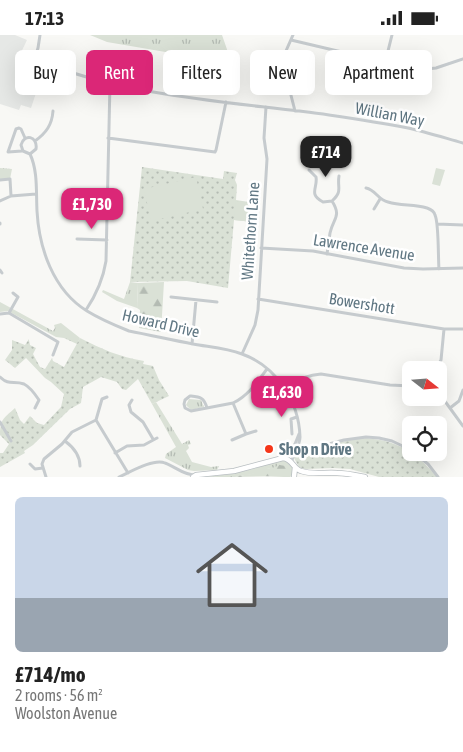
<!DOCTYPE html>
<meta charset="utf-8">
<style>
body{margin:0;font-family:"Asap Condensed",sans-serif;background:#f6f6f6;color:#222;height:100vh;display:flex;flex-direction:column;font-size:19px;white-space:nowrap}
*{box-sizing:border-box;margin:0}
p{font-size:16px;color:#767676}
.icon{flex:none;width:28px;height:28px;fill:none;stroke:currentColor;stroke-width:2;stroke-linecap:round;stroke-linejoin:round}
.map{position:relative;height:442px;overflow:hidden}
.side{display:flex;flex-direction:column;background:#fff;flex:1}
.side>*{flex:none}
.banner{position:absolute;left:15px;top:15px;width:434px;height:45px;display:flex;gap:10px}
.needle{width:32px;rotate:107deg}
.buttons{position:absolute;left:402px;top:326px;display:grid;gap:10px}
.buttons a{display:grid;place-items:center;width:45px;height:45px;border-radius:8px;background:#fff;box-shadow:0 5px 20px #0002;font-size:25px}
.price{position:absolute;translate:-50% -42px;padding:0 11px;border-radius:10px;background:#db2777;color:#fff;font-size:16px;line-height:32px;filter:drop-shadow(0 1px 2px #0008)}
.price::after{content:'';position:absolute;left:50%;top:30px;width:15px;height:11px;margin-left:-8px;background:inherit;clip-path:polygon(0 0,100% 0,50% 100%)}
.price.selected{background:#222;color:#fff}
ul{padding:0;list-style:none}
li{display:grid;align-content:center;gap:10px;height:265px;padding:0 15px}
li+li{border-top:1px solid #e0e0e0}
li span{display:grid;place-items:center;height:155px;border-radius:8px;color:#555}
li>.icon{margin-inline-start:auto}
span .icon{width:90px;height:90px;fill:#fffc;stroke-width:1}
li b{font-size:21px}
.tag{padding:0 18px;border-radius:8px;background:#fff;box-shadow:0 5px 20px #0002;font-size:18px;line-height:45px}
.tag.selected{background:#db2777;color:#fff}
.status{display:flex;justify-content:space-between;align-items:center;height:35px;padding:0 25px;background:#fff;direction:ltr}
.status svg{height:14px;fill:currentColor}
.map>svg:first-child{display:block}
</style>
<div class="status"><b>17:13</b><svg viewBox="0 0 49 12"><path d="M0 12V9h3v3zM5 12V6h3v6zM10 12V3h3v9zM15 12V0h3v12zM26 1h20v11H26zM47 4h2v5h-2z"/></svg></div>
<div class="map">
<svg width="463" height="442" viewBox="0 0 463 442">
<defs>
<pattern id="grass-tufts" width="24" height="20" patternUnits="userSpaceOnUse" patternTransform="scale(1.25)"><rect width="24" height="20" fill="#dae1d6"/><path d="M3 7l-1-3M5 7V3M7 7l1-3M15 17l-1-3M17 17v-4M19 17l1-3" fill="none" stroke="#b4bbb3"/></pattern>
<pattern id="forest-firs" width="22" height="20" patternUnits="userSpaceOnUse" patternTransform="scale(1.25)"><rect width="22" height="20" fill="#dae1d6"/><path d="M5 1l3.5 6h-7zM16 11l3.5 6h-7z" fill="#b4bbb3"/></pattern>
<pattern id="park-dots" width="8" height="8" patternUnits="userSpaceOnUse" patternTransform="scale(1.25)"><rect width="8" height="8" fill="#dae1d6"/><path d="M2 2h.1M6 6h.1" fill="none" stroke="#b4bbb3" stroke-width="1.8" stroke-linecap="round"/></pattern>
</defs>
<rect width="100%" height="100%" fill="#f8f8f5"/>
<!-- built -->
<path fill="#e6e8e6" d="M0,0h15l12,5 -12,25 17,6 8,10 -9,27 -10,-3 -2,5 -19,-6z"/>
<!-- grass -->
<path fill="url(#grass-tufts)" d="M90,0h132l8,23 -47,-3 -76,-13z
M0,133l12,1 -2,10 -10,1z
M130,247l8,1 -1,25 -20,-7 -15,-9 1,-2 21,9z
M0,267l53,29 2,-3 -1,-3 7,-2 19,15 -3,6 -13,-6 -8,-1 -48,-26 -8,1z
M189,364l12,1 3,7 -13,3 -5,-5z
M156,367l26,42 7,-4 2,4 -3,1 1,3 -3,3 6,11 19,5 8,-1 -2,4 -23,1 -6,-1 -23,-12 1,-4 10,-7 -24,-43z
M281,424l5,1 7,7 -1,8 -2,2h-24l17,-1 -9,-8c-10,0 -18,6 -27,7 -5,0 -8,1 -12,2 -9,0 -20,0 -30,0l26,-3 22,-5z"/>
<!-- forest -->
<path fill="url(#forest-firs)" d="M164,247l-3,50 -22,-4 1,-18 -3,-2 1,-25z
M279,430l7,1 1,7 -4,3 -48,1c6,-2 10,-2 16,-3 3,-1 5,-3 8,-4 7,-2 14,-1 20,-5z"/>
<!-- park -->
<path fill="url(#park-dots)" d="M142,132l81,12 1,-8 13,2 -2,7 2,5 -1,15 19,3 -2,19 -19,-2 -6,68 -41,-7 -57,1z
M80,303c22,11 39,19 64,23l-1,3 10,2 6,14 10,16 -17,8 -14,-25 -12,11 -4,-1 -5,-7 -16,-5 -18,10 -2,16 -11,6 -37,36 -9,6 1,2 -25,14v-14h3l6,-9 -9,-9c0,-16 4,-17 15,-27l5,12 4,4 6,-8 7,7 7,2 17,-18 3,-13 -13,-12 -6,-4 -19,-20 -11,10 -10,-8 7,-10v-10l13,5 4,-6v1l1,5 6,3 -3,6 7,13 5,2 7,-11 1,3 11,6z
M361,403c34,1 54,13 76,39h-58l-29,-8 -17,-1 -28,1 -6,-2 -5,-9 4,-8 2,-1 7,2 42,-11z"/>
<!-- garden -->
<path fill="#dae1d6" d="M436,133l9,2 -5,16 -8,-2z
M196,142l7,32 -52,12 -7,-32z
M236,166l19,2 -2,19 -19,-2z"/>
<g fill="none" stroke-linecap="round" stroke-linejoin="round">
<!-- primary casing -->
<g stroke="#b8bec1" stroke-width="6">
<path id="primary" d="M193,442l3,-2 38,-4 49,-13c10,1 10,11 18,13 12,4 24,1 36,2 9,0 18,2 28,4
M294,442l1,-10"/>
</g>
<!-- street -->
<path stroke="#c6cbce" stroke-width="3" d="M293,0l-11,25 13,51
M291,5l127,30 18,-2 27,-9
M385,28l7,-28
M47,29c90,34 188,38 282,51 27,4 53,8 79,13 18,4 37,10 55,15
M31,36l7,-23 2,-13
M108,103l107,14 1,-2 10,-48
M35,106c11,-8 17,-16 18,-30
M22,116l-14,1 8,-23 3,-1 2,1 4,9
M30,119l6,-5c2,-13 -12,-16 -15,-4l2,6 7,3c8,17 6,38 7,57 2,37 16,79 50,100 13,8 27,14 42,20 21,4 43,9 64,13 16,3 33,4 49,10 34,12 57,47 58,83 0,10 -8,16 -8,25
M309,135l7,7c2,11 -8,17 7,25l9,-1
M0,145l10,-1 1,17
M366,153c10,2 12,12 22,14 13,4 26,2 39,6 3,1 7,3 8,7 4,8 3,43 4,54
M76,159v10
M76,164h32
M0,166l11,-5 25,-2
M374,174l6,-10
M0,189v-1
M437,189l26,1
M77,204l30,1
M261,213l52,3 91,17 19,1 40,-1
M327,219c1,-7 2,-14 3,-21 3,-15 12,-16 2,-32 11,-10 5,-13 7,-25
M0,235l2,3
M171,262l46,5
M258,264l186,30h19
M86,275c10,-15 17,-30 20,-49l4,-178
M9,278l9,-16 -5,-4
M0,279l9,-1 49,29 -5,13
M192,309l4,-44
M242,319l13,-29 3,-15 9,-151 -3,-21 2,-31
M435,335l6,-10 3,-31
M0,342c9,9 14,3 24,7 6,3 11,10 15,16l-4,8
M284,352c12,-7 23,-12 37,-13l69,11 21,1
M439,358l24,33
M132,365l-3,5 2,7 12,10 10,17
M233,368l13,31 10,-3
M207,373c-3,-11 -7,-11 -17,-12l-5,4 -1,4 1,4 6,3 42,-8c15,-7 25,-22 34,-34
M450,373l9,-7 4,-11
M96,385l6,-21 5,-2
M0,387l11,19
M292,399l-1,-15 6,-2
M232,405l14,-6
M65,406c8,6 15,14 15,25
M295,409l15,5 34,-9 22,-3 13,1 13,3 19,9
M115,418l12,-7 17,-1 13,-7
M414,418l14,11 10,13
M283,423l12,-14 4,-10
M30,429l5,5 8,-1
M46,442l-4,-13 2,-5 18,-15 10,-12 24,-12 32,53
M119,442c11,-5 35,-19 46,-14 11,4 18,12 30,12"/>
<!-- primary -->
<use href="#primary" stroke="#fff" stroke-width="4.5"/>
</g>
<!-- markers -->
<circle fill="#f53619" stroke="#fff" stroke-width="2" cx="269" cy="414" r="5"/>
<g text-anchor="middle" dominant-baseline="central" stroke-width="5" stroke-linejoin="round" paint-order="stroke">
<!-- street labels -->
<g font-size="16" fill="#607783" stroke="#fff">
<text transform="translate(390 79) rotate(11)">Willian Way</text>
<text transform="translate(250 196) rotate(-86)">Whitethorn Lane</text>
<text transform="translate(364 212) rotate(9)">Lawrence Avenue</text>
<text transform="translate(362 268) rotate(9)">Bowershott</text>
<text transform="translate(161 288) rotate(13)">Howard Drive</text>
</g>
<!-- poi labels -->
<g font-size="16" font-weight="bold" fill="#607783" stroke="#fff" text-anchor="start">
<text x="279" y="414">Shop n Drive</text>
</g>
</g>
</svg>
<div class="buttons">
<a><svg class="needle" viewBox="-14 -14 28 28"><path d="M0-13l5 13h-10z" fill="#e53935"/><path d="M0 13l5-13h-10z" fill="#767676"/></svg></a>
<a><svg class="icon" aria-label="locate" viewBox="0 0 24 24"><circle cx="12" cy="12" r="6"/><path d="M12 2v4M12 18v4M2 12h4M18 12h4"/></svg></a>
</div>
<b class="price selected" style="left:326px;top:143px">£714</b>
<b class="price" style="left:92px;top:195px">£1,730</b>
<b class="price" style="left:282px;top:383px">£1,630</b>
<div class="banner">
<a class="tag">Buy</a>
<a class="tag selected">Rent</a>
<a class="tag">Filters</a>
<a class="tag">New</a>
<a class="tag">Apartment</a>
</div>
</div>
<section class="side">
<ul>
<li><span style="background:linear-gradient(#c9d6e8 65%,#9aa5b1 0)"><svg class="icon" aria-label="home" viewBox="0 0 24 24"><path d="M3 11l9-7 9 7M6 9v11h12V9"/></svg></span><div><b>£714/mo</b><p>2 rooms · 56 m²</p><p>Woolston Avenue</p></div></li>
</ul>
</section>
